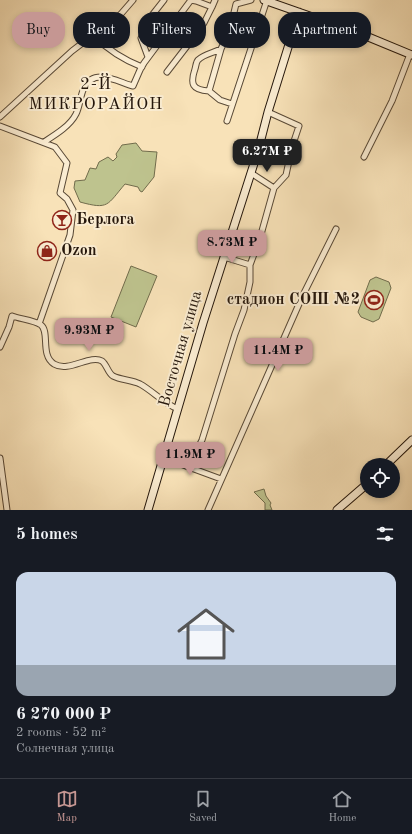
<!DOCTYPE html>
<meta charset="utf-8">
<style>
body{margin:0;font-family:"Old Standard TT",serif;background:#242831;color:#f1f3f6;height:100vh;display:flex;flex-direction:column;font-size:15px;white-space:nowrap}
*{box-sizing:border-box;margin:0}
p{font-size:13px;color:#9ea1a6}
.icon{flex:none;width:22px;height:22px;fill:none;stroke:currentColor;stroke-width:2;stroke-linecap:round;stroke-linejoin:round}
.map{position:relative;height:510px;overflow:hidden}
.panel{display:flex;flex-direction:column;background:#171b24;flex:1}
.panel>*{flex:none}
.banner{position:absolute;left:12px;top:12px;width:388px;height:36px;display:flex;gap:8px}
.buttons{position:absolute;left:360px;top:458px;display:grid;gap:8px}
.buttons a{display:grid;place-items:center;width:40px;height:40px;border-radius:50%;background:#171b24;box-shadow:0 2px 6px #0003;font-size:20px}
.price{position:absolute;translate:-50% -34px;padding:0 9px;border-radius:8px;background:#c59692;color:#111;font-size:13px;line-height:26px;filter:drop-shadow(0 1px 2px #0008)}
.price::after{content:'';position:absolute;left:50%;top:24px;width:12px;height:9px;margin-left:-6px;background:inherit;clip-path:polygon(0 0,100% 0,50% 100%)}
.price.on{background:#222;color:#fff}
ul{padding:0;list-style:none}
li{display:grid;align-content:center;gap:8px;height:212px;padding:0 16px}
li+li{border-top:1px solid #363941}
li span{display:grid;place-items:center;height:124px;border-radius:12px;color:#555}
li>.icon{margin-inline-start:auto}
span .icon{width:72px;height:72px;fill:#fffc;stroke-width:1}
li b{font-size:17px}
h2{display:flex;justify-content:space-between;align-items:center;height:48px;padding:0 16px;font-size:17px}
.tag{padding:0 14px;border-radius:16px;background:#171b24;box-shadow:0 2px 6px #0003;font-size:14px;line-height:36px}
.tag.on{background:#c59692;color:#111}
.tabs{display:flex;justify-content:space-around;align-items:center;height:56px;border-top:1px solid #363941;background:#171b24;font-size:11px;color:#9ea1a6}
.tabs a{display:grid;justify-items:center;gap:2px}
.tabs .on{color:#c59692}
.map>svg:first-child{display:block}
</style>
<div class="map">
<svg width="412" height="510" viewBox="0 0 412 510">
<rect width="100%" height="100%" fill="#f8e2b8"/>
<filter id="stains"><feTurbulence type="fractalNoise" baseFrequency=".005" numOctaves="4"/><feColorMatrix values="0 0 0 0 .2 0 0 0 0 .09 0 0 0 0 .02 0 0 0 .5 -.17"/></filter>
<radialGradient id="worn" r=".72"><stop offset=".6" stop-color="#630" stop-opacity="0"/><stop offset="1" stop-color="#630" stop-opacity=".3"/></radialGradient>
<!-- green -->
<path fill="#bec38e" stroke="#716c4c" d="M136,143l6,8 15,1 -3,25 -12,15 -2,-1 -2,-4 -13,-3c-18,21 -16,26 -45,18l-6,-14 1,-7 10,-1 5,-12 6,1 3,-7 9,-5 5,4 4,-4 -1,-3 6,-9z
M131,266l26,10 -21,51 -25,-10z
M376,277l13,5 2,6 -12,31 -6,3 -12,-5 -3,-5 12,-32z
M264,489l2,7 5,7 -1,2 2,5h-7v-7l-11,-11z"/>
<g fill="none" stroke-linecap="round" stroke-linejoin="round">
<!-- street casing -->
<g stroke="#594936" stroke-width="7">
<path id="street" d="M93,35c13,13 31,25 49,32
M148,57l-7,-19 12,-24 11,-14
M167,72l27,-35 10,-14 8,-16
M209,91c-17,-1 -19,-7 -14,-22 1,-3 1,-7 3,-9 6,-6 15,-7 23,-11
M232,104l-12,-4 -11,-9 12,-42 9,-20 6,-25 15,-4
M0,117l72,-66 17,-13 15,-9 16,-14 13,-15
M227,121l40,-121
M0,126l55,21 12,16 -7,30 7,6 6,11 -3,25 -31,89
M44,142c11,-7 26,-16 32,-28 4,-8 4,-18 8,-26 10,-21 34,-6 49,-2l7,-16 4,-7 47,-63 5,1 16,6 3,-7
M364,157l28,-56 18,-47
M251,173l23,15
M224,257l26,8
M0,347l9,-20 3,-11c8,3 22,4 29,9 9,7 -1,30 13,39 15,9 36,-10 48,-3 5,4 6,12 11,15 8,4 19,4 27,8 13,7 24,20 38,25
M0,458l7,52
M164,458l57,21
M178,462l17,-8 7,-14 33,-106 9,-24 6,-28v-17l10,-27 14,-50 12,-13 6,-28 7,-21 -31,-14
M208,510l95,-215 33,-66"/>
</g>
<!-- secondary casing -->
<g stroke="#24160b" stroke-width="9">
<path id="secondary" d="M264,0l97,34 51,21
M386,465l26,-25
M148,510l55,-187 55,-172 10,-39 31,-100
M337,510l30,-26"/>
</g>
<!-- street -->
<use href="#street" stroke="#faecd1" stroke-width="5"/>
<!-- secondary -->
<use href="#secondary" stroke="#faecd1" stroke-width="7"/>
</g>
<!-- icons -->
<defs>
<g id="bar-ring" transform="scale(1)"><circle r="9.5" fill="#faecd1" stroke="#8f2418" stroke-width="1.5"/><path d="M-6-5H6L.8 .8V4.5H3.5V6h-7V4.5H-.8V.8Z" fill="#8f2418"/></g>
<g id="shop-ring" transform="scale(1)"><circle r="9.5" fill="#faecd1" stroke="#8f2418" stroke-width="1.5"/><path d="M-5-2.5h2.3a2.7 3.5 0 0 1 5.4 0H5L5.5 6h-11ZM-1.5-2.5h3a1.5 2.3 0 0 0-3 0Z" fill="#8f2418"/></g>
<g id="stadium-ring" transform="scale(1)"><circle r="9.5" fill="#faecd1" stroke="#8f2418" stroke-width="1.5"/><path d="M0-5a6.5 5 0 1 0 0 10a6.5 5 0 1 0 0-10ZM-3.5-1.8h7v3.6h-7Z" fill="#8f2418"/></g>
</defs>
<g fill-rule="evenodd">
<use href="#bar-ring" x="62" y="220"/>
<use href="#shop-ring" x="47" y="251"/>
<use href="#stadium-ring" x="374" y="300"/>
</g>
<g text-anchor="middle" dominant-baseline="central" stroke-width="4" stroke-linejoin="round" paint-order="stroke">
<!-- poi labels -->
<g font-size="16" font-weight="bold" fill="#24160b" stroke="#faecd1" text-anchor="start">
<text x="76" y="220">Берлога</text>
<text x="61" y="251">Ozon</text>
<text x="360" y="300" text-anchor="end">стадион СОШ №2</text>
</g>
<!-- street labels -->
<g font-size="16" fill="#24160b" stroke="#faecd1">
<text transform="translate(181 349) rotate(-74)">Восточная улица</text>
</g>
<!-- neighbourhood labels -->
<g font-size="17" letter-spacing="1" fill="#24160b" stroke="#faecd1">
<text x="96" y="84">2-Й<tspan x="96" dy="20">МИКРОРАЙОН</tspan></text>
</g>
</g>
<rect width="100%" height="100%" filter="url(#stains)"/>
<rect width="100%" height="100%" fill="url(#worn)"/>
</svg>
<div class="buttons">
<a><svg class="icon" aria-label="locate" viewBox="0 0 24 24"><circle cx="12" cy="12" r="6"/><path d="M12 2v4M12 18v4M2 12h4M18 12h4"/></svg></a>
</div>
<b class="price on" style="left:267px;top:173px">6.27M ₽</b>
<b class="price" style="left:232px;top:264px">8.73M ₽</b>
<b class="price" style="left:89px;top:352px">9.93M ₽</b>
<b class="price" style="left:278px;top:372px">11.4M ₽</b>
<b class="price" style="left:190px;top:476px">11.9M ₽</b>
<div class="banner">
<a class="tag on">Buy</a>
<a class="tag">Rent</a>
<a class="tag">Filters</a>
<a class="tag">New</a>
<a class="tag">Apartment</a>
</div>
</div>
<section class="panel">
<h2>5 homes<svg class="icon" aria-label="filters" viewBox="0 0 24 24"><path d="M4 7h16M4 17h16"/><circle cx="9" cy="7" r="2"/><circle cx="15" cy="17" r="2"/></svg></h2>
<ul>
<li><span style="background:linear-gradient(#c9d6e8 75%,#9aa5b1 0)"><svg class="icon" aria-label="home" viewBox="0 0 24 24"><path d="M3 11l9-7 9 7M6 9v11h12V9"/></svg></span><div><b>6 270 000 ₽</b><p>2 rooms · 52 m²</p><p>Солнечная улица</p></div></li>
</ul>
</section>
<nav class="tabs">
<a class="on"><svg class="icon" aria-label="map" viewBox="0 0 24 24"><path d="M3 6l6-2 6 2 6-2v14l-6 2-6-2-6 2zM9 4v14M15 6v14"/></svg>Map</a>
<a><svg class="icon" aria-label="saved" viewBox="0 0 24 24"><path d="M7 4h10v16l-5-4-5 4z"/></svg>Saved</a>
<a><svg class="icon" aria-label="home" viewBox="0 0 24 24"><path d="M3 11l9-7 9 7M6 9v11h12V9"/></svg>Home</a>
</nav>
